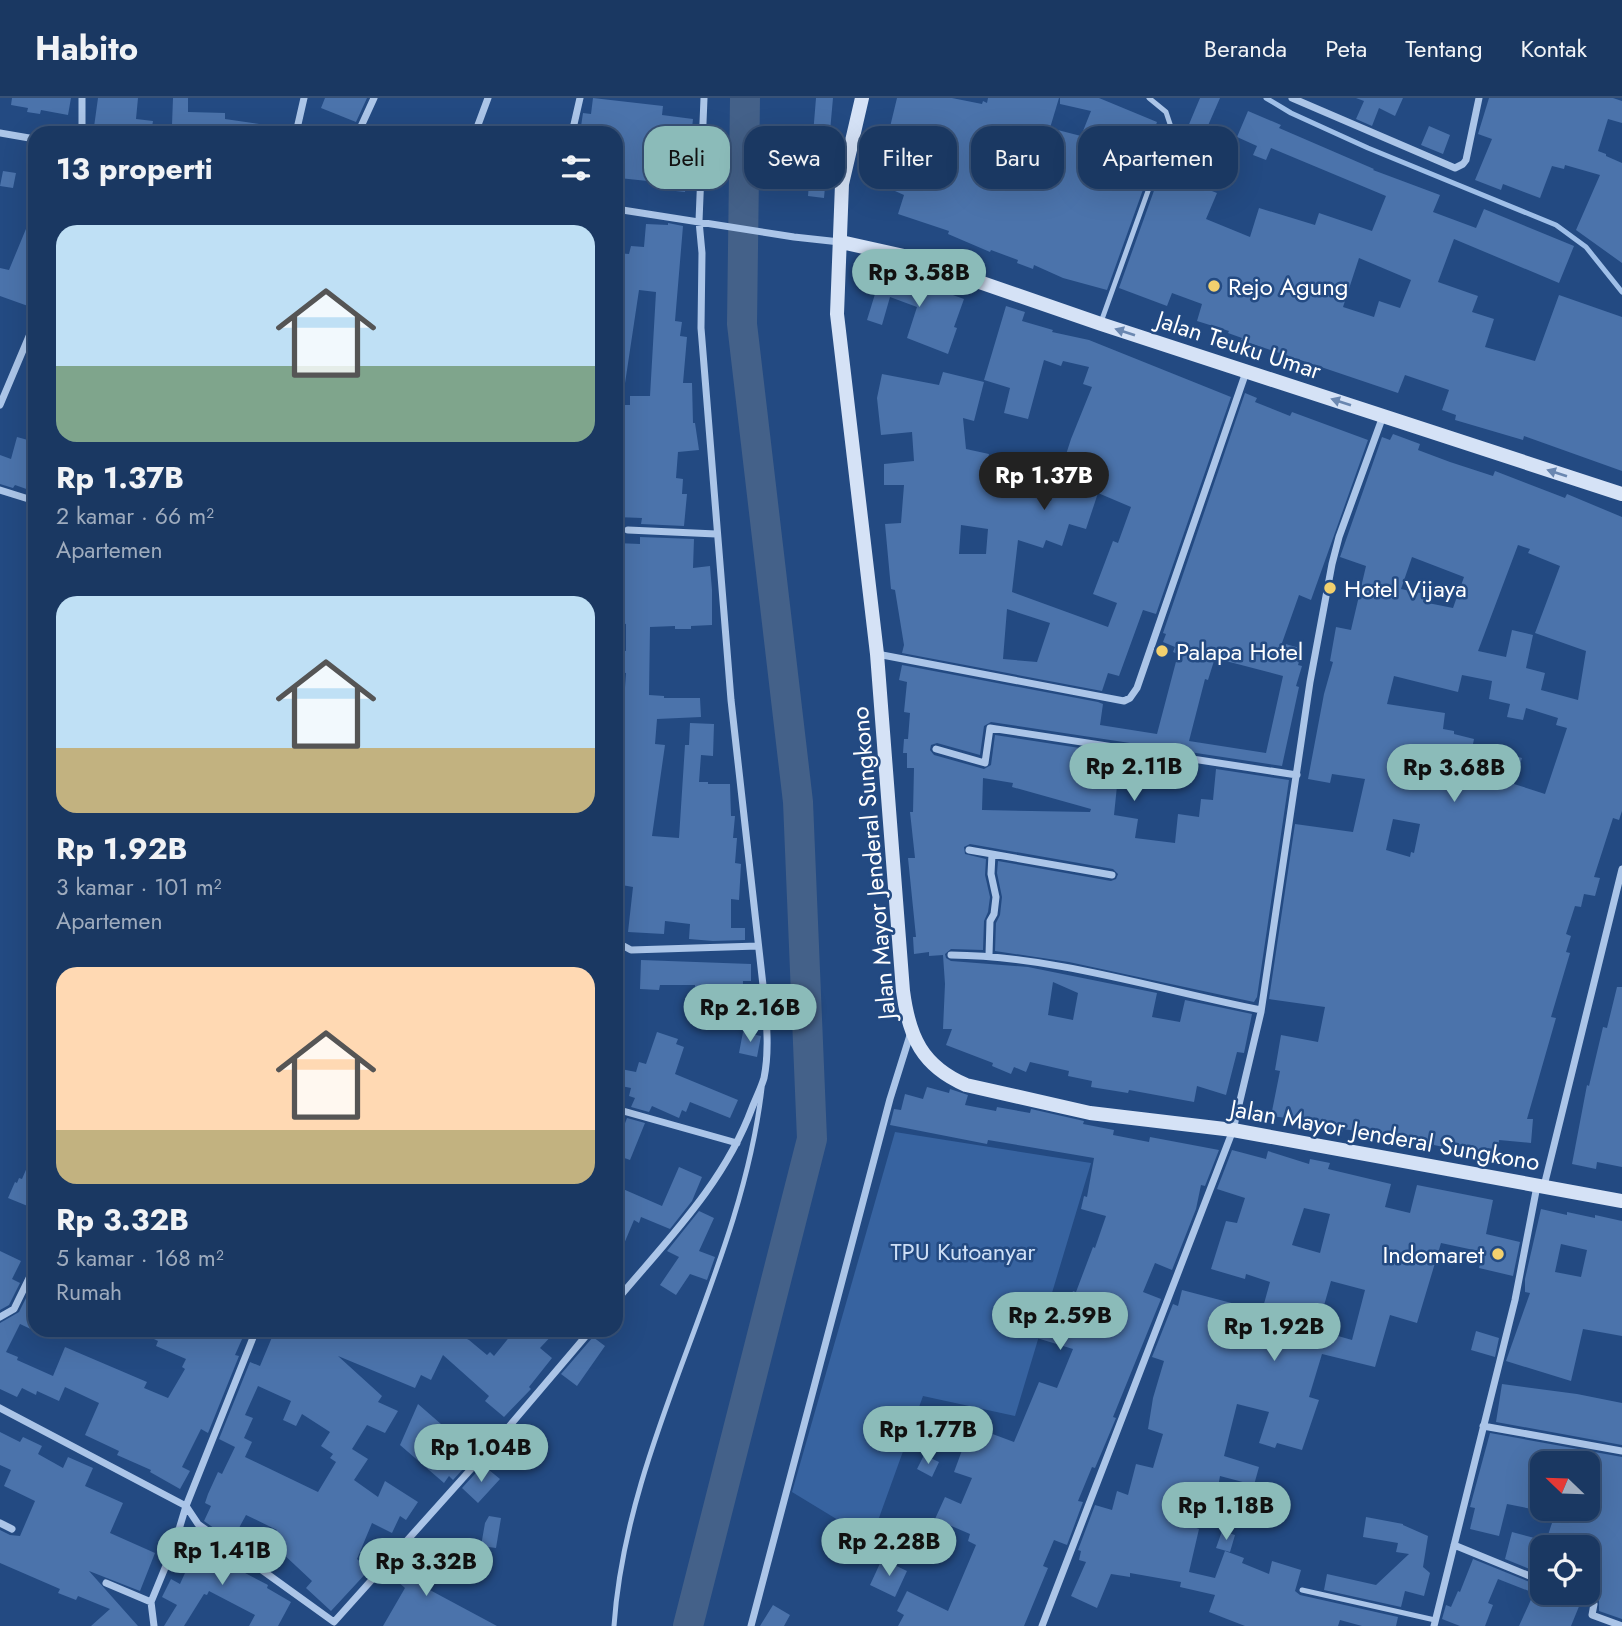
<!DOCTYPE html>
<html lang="id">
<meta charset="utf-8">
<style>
body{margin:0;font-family:Jost,sans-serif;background:#27436b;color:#f1f3f6;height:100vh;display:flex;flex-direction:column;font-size:26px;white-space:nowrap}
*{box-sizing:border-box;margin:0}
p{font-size:23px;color:#9facbe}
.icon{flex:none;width:38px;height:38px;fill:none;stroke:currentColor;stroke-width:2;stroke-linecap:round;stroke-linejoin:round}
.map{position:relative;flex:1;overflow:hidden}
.side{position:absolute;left:28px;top:28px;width:595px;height:1211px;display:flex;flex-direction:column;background:#1a3862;border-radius:21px;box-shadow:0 7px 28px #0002,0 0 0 2px #385277}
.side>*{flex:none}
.top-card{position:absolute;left:644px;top:28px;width:665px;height:63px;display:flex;gap:14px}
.needle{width:46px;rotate:293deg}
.controls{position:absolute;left:1530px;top:1353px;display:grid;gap:14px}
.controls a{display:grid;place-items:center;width:70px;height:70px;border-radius:14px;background:#1a3862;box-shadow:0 7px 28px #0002,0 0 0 2px #385277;font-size:35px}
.price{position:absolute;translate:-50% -60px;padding:0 16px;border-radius:24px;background:#8bbbb9;color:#111;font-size:23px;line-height:46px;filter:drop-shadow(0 2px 4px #0008)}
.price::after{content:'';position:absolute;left:50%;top:42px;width:21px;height:16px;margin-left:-10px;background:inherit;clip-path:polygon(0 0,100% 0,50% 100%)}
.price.active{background:#222;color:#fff}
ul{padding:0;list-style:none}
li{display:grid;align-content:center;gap:14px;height:371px;padding:0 28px}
li span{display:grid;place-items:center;height:217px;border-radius:21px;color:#555}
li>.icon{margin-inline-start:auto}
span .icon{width:126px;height:126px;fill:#fffc;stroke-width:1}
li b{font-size:30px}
h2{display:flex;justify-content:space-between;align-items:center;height:84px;padding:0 28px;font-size:30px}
.tag{padding:0 24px;border-radius:21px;background:#1a3862;box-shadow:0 7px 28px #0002,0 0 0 2px #385277;font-size:24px;line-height:63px}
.tag.active{background:#8bbbb9;color:#111}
header{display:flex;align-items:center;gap:42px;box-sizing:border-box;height:98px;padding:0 35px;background:#1a3862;border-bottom:2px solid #385277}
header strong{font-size:33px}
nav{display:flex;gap:38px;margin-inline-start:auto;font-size:24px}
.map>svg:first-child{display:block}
</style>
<header>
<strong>Habito</strong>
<nav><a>Beranda</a><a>Peta</a><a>Tentang</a><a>Kontak</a></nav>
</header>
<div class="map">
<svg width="1622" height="1528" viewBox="0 0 1622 1528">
<rect width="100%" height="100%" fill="#234a82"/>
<!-- green -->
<path fill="#3763a0" d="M895,1034l196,31 -76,253 -92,-20 -52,144 -79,-48z"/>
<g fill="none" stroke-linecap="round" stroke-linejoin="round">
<!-- stream -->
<path stroke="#9fbfe8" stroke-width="5" d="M1266,0l25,15 77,35 188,77 30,22 36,45"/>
<!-- river -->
<path stroke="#446189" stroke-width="30" d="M688,1528l124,-487 -14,-337 -56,-478 3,-226"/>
</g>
<!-- building -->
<path fill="#4b73ab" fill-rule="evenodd" d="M12,0h59l-3,17 -27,-5 -1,4 -13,-2 1,-4 -17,-3z
M98,0h40l-2,21 17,2 -2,12h-17l-40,-6z
M173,0h15v14l37,1v6l41,6v8h-55v-7l-39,-1z
M325,0h42l-11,24 -35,-14z
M593,0l70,8 -1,9 31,4 -8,73 -28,-3v-7l-38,-4 2,-20h-5v-25h-36l3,-20 8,1z
M816,0h17l-9,100 -16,-2z
M897,0h55l30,6 1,-3 4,2 1,-5h71l-9,30 31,8 10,-25 -31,-7v-6h39l58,24 -7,19 9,4 -52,145 -44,-12 -29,-13 -1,4 -16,-6 1,-3 -27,-10 -1,2 -42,-18 1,-3 -51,-17 6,-19 -36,-16 15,-36 -3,-1 6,-17 4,2zM1028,42l24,7 -8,29 -24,-10z
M1200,0h20l-27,62 6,2 -8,21 26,10 -11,26 44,18 9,-29 56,17 4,-12 53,18 14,-35 -115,-48 -5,12 -13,-5 4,-9 -20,-9 11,-26 33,14 -2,3 95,41 -1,1 67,25 -7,17 43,16 8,-19 90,37 -15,37 -105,-44 -16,43 40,14 -6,16 22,7 -9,28 50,14 24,-66 63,22v154l-98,-35 -1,4 -68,-20 1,-5 -14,-5 7,-20 -44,-15 -7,18 -157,-53 1,-2 -14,-5 1,-2 -32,-10 5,-17 -30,-11 -5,13 -48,-18 50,-139 8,4zM1359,160l52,22 -11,28 -21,-7 -5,16 -31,-10z
M1356,0h47l-8,18 -16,-8 -7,18 -16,-7 8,-18z
M1489,0h124l9,3v22l-14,-4 -10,32 8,3v2l16,7v100l-46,-33 24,-55 -35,-10 -1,4 -12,-3 -12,32 -37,-14 -2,6 -26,-10 17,-41 -14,-5z
M1429,28l21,9 -7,19 -22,-9z
M3,73l13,2 -3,15 -13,-2z
M33,114l2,74 -7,20 -28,-10v-28l9,2z
M668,125l15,3 -8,95 7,1 -2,14 7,1 -4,46h9l1,40h2l4,27 -21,2 -2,26 7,1 -1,15h5l-3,32 -43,-2 1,-6 -26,-1v-112h14v-9h20l6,-104 -17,-2 -15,100 -8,-1v-136l13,1 2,-8 13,1 2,-23 22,1z
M918,173l14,5 -4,10 36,13 -10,28 3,1 -9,26 -41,-16 10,-31 -27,-10 -8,28 -15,-5 8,-26 -10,-3 6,-17 41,13z
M1006,208l19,6 -3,9 31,9 -1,2 37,8 142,57 -75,217 -13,-4 -24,66 -11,-3 -6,18 -200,-38 2,-8 -9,-55 -4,-1 -6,-65 16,-1 3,-38h-20v-21l30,-3 -2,-29 -31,3 -4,-37 5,-24 57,11 4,-13 41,10 -10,39 -11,-3 3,31 23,5 -6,32 30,3 38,12 20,-62 21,-52 -9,-3 6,-17 -26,-6 -2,5 -17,-6 -16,59 -24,-6 6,-25 -26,-8zM1098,395l33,14 -13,36 -5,-2 -20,53 24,9 -9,24 -96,-35 6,-52 25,8 3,-8 16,6 7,-22 17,5zM961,427l27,4 -2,25h-27zM1007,511l43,14 -13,39 -34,-3z
M1245,295l12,5 -2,4 35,14 2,-4 76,28 -57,160 -12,-5 -17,48 21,6 -5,16 4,1 -6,20 3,1 -17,79 -291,-44 -7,4 -4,29 -43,-12 -6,2 -1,5 4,5 50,14 7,-4 4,-30 137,21 -3,31 -12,-1 -3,29 24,4 -3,19 40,5 3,-29 21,3 2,-18 12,1 3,-31 73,11 -32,217 -3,5 -185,-40 -74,-11 1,-28 4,-8 2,-18 -5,-24 1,-12 113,20 5,-2 2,-5 -5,-5 -143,-25 -6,3 1,7 21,5 -1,16 5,22 -2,15 -4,9 -1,29 -32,-1 -6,5 1,4 5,3 77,6 129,26 -5,24 28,5 5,-22 67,14 -8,39 -7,-1 -11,43 -29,-9 -3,16 -65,-12 -1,3 -37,-6 1,-6 -24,-5 1,-5 -39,-9 -4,10 -12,-5 -3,7 -19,-8 1,-3 -47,-18 6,-16h-9l2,-45 -2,-29 -14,1v-4l-15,2 -1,-17h3l-8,-79h7l-5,-46h3l1,-44h-7v-15h-4l1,-14h4l2,-26 -6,-1 3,-30 -8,-2 3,-15 196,37 5,2 -3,21 57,9 21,-80 -5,-2 2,-5 -12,-5 3,-8 -3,-1zM1222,562l61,16 -17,77 -77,-12 16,-62 3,1 6,-19 7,2zM983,680l30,5 -1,4 79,22 -1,3 -108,-2zM1053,884l25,11 -5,27 -25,-5z
M1393,336l27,10 -2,6 32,12 43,14 2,-5 70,27 2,-4 55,23v294l-3,9 -6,-2 -19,59 6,1 -5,18 -11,-2 -3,13 -6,-1 -9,28 5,2 -5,16 4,1 -19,64 5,1 -29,101h6l-2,24 -32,-3 -1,14 -50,-6 -14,-3v-3l-31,-4 -1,2 -13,-1 1,-3 -47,-7 -2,7 -17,-2 2,-11 -55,-7 9,-45 -5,-1 6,-35 37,7 7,-35 -56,-8 26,-175 58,8 12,-53 -33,-5 -2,9 -22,-4 16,-85 9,-32 -3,-1 6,-34 15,3 15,-64 -26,-9 42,-120 8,3zM1518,447l12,4 -2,4 32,13 -25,67 51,18 -8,49 -37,-10 4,-17 -19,-5 7,-33 -21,-5 -6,27 -28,-6zM1412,459l52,20 -11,31 -30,-6 2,-8 -24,-5zM1462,577l30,6 -3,18 21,5 -3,13 16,3 3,-12 32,10 -2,7 11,3 -22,66 -31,-10 8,-26 -49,-14 1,-5 -20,-5v-3l-11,-2 2,-16 -58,-9 7,-28 64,16zM1393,721l27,5 -6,29 -3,-1 -1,5 -24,-7z
M17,339l18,5v50l-20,-7 -2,3 -13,-4v-29l11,4z
M640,439l54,2 -1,29 17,-2 2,24v35l-21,1v3h-16v-3l-25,1 -1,68 15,1v2h36l1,19 -44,2 -2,25 10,1 -13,91 27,2 6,-93h4l1,-22 24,1 -1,32 -12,-1 -2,27h9v2h22l1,32h4l-2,22h4l-2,25 6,1 -2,36 -8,-1v29h14v12l-32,1 -24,-2 1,-15 -25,-3 -1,13 -36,-2 5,-45 -17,-3v-43h3l6,-38v-26h-9v-46h6l4,-58 -10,-1v-22l10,1v-27l-10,-2 5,-40h-5v-39l24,1z
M641,862l110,4v17h-8l-1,41 -48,-1 1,-36h-35l-1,5 -19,-1z
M1617,889h5v180l-25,-5 -1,7 -24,-5 15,-79 2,1 14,-59 4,1z
M657,934l21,7 -2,5 8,3 -9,27 63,26 -8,18 -40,-16 -4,10 -4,-2 -3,8 -27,-12 -3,6 -18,-5 4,-9 -6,-2 2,-8 -15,-3v-17l20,4 3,-10 7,2z
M743,934l18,4 -4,21 -18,-4z
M927,989l22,6 1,-4 18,6 -3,10 31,6 1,-4 33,6 1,-4 53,12 -1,3 31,6 -1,5 36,7 1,-5 69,13 -14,36 -4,-1 -5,24 -24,61 -17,-7 -12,29 18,7 -48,118 3,1 -10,24 -11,26 -3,-1 -14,34 5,1 -16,43 -13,-5 -11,26 5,2 -24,58h-126l6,-11 -7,-4 10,-20 41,20 28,-66 -8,-4 2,-7 -35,-15 10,-22 16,7 11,-26 -18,-6 17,-46 43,16 25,-60 18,6 16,-39 -56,-17 5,-15 12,4 4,-13 25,9 10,-26 3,1 17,-45 2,1 11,-32 -25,-7 3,-13 3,1 7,-39 -106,-18 -1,4 -97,-19 4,-16 7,1 4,-16 18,5z
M627,1020l18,5 -15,37 -14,-5v-8z
M35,1051v60l-27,-11 7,-16 2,1 2,-5 3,1z
M1232,1052l34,9 2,-8 41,13 1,-5 20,4 -2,6 63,15 -6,23 25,6 7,-28 76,15 -7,34 34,8 -7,34 -34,-8 4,-16 -42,-9 -24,80 -27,-8 -15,52 -53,-13 -13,43 10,3 -17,50 -25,-7 -2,5 -16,-5 10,-31 -32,-8 -13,52 35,11 -5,18 -34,-9 -5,28 -29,-6 -6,24 19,7 -10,43 26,6 10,-27 19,7 -2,5 27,11 3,-13 29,9 -6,21 5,4 98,22 -2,9h-34l-22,-6 -2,6h-93l-36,-14 6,-17 -35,-8 1,-5 -51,-9v4l-19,-3 -14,34 -26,-12 15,-34 -7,-2 2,-9 -3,-1 17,-45 17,5 5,-19 11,4 8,-31 17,4 10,-34 -15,-5 5,-31 11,-37 -12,-4 21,-53 5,2 4,-16 80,21 8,-29 -24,-8 -1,5 -34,-10 15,-48 11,2 8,-25 -28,-9zM1304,1110l26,6 -10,39 -28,-8zM1331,1183l34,9 -13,50 -35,-10z
M679,1069l23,10 -10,24 -22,28 -29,-12 -2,6 -5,-3 -18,43v-77l46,20z
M1541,1111l26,6v-3l28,6v-3l27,6v115l-39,-7 -12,52 -65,-20 24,-68 -5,-1v-13zM1561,1146l26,6 -6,27 -26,-5z
M699,1113l15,7 -15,33 16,6 -8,23 -17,-6 -14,21 -16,-10 19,-28 -12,-6z
M0,1153l21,10 -9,18 8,4 -11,22 -9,5z
M31,1190l4,2v41l-15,-7 -14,28 12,5 -1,3 36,16 12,-29 82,35 -3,6 24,10 17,-29 -3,-2 4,-8 -30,-13 2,-5 -22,-11h110l-11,25 4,1 -31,77 -7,-4 -19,38 8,4 -10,18 -30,-17 1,-2 -34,-15 2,-4 -34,-16 14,-32 -34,-16 -6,14 -22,-10 -1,4 -14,-7 -5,9 -17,-8v-66l19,-11z
M275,1232h187l-3,5 10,5 18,15 3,-3 4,4 21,-26h42l-17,18 12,10 -23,29 2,2 -27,28 -19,-16 4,-5 -46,-41 -12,25 -10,-5 -6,13 -77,-32 44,40 -4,6 20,9 -13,22 -18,-8 -15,24 16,10 -14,21 24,17 7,-16 33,21 -12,18 -6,-4 -8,17 -20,-10 -15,36 12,11 -38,41 -25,-23 6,-7 -32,-30 -11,-6 8,-15 -31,-15 -14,26 -28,-20 7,-15 -6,-3 3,-9 10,-22 4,2 13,-27 -16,-8 31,-77 10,4zM258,1288l33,15 -8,19 13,6 6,-12 28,18 -9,14 12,8 -3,4 6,4 -18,30 -73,-35 7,-15 -8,-4 9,-20 -8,-3z
M1476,1233l23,7 -4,19 -24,-7z
M593,1239l12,9 -28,40 -16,-12z
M1502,1286l75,10 45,9v42l-126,-23z
M418,1306l54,47 -2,2 4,4 -21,23 -4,-4 -5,7 -44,-38z
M0,1334l20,10 3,-5 19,9 -4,8 25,14 5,-11 25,11 -8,18 38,17 -13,30 45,20 -15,38 -51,-20 49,55h-47l19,-17 -32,-13 -2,4 -18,-7 2,-4 -60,-26v-33l10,5 10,1 15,-35 -31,-15 7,-16 -11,-5z
M1490,1335l132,24v162l-23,-8v-10l-12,-7v-47h-43l13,-39h30v-45h-45v48l-35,-7 -8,32 -29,-7 5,-21 -5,-1z
M924,1357l15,7 -7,15 -15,-8z
M483,1367l17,14 -22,24 -16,-15z
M489,1418l12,2 -5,30 -15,-2 4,-23z
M1366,1419l37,7v1l25,11 -5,31 7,6 -6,23 -19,-5 -4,16 -77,-17 3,-16 49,11 33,-31 -13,-2 2,-9 -35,-6z
M1222,1433l13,4 -5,17 -14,-4z
M198,1434l36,26 -4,7 38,20 -1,3 24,14 -13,24h-29l6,-11 -46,-24 -2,4 -3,-1 -20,32h-20l13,-21 -15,-8 9,-18 9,5 14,-31 -6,-4z
M1512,1434l30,8v34l-37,-15z
M420,1452l4,4 4,-2 18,22 -18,15 69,37h-114l22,-38 -16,-14 11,-12 3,2z
M882,1461l25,12 -12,26 -25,-12z
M1473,1461l69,28v5h20l3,5 15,7 -9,22h-52l15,-33 -36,-14 -10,24 5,2 -8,21h-25l-18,-7 4,-14 5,2 7,-16 2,1z
M773,1507l17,10 -6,11h-24z"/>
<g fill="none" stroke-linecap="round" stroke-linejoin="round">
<!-- lane -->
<path stroke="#abc5e8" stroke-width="5" d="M1101,224l70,-195 -5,-15 -17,-14
M1302,1492l133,30
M614,1528c13,-188 126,-351 148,-538"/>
<!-- street -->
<path stroke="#abc5e8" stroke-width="7" d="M1292,0l163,70 8,-4 3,-4 13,-62
M0,35l35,6
M82,35v-35
M296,35l8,-35
M358,35l16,-35
M475,35l13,-35
M572,35l8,-35
M616,111l178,28 46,5
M0,307l35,-83
M0,392l35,11
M628,432l88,4
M877,556l247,47 6,-3 7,-10 109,-316
M936,651l49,14 5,-35 307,47
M969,752l143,25
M616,796c7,15 0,34 4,50l11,6 127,-4
M951,857c103,1 209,35 310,55
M989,857l1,-34 4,-7 2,-17 -5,-23 1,-20
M616,1011l121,34
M1544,1088l78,-317
M616,1203c51,-61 108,-117 136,-193 4,-10 9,-20 12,-30 5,-25 3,-50 1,-75l-34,-303 -30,-372 1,-75 -3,-32 5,-123
M0,1219l14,-8 21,-43
M0,1310l186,98 70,-176
M1483,1328l139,25
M186,1408l12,18 136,98 172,-192 85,-100
M0,1425l12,6
M1454,1447l88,36
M106,1485l45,19
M1568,1494l26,12 -2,11 30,11
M154,1528l-3,-24 23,-56 12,-40
M751,1528l139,-527 21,-67
M1042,1528l191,-496 28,-118 49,-330 22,-118 7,-27 44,-121
M1434,1528l81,-326 22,-114"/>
<!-- secondary -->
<path stroke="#d5e2f6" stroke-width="14" d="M862,0l-20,86 -5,130 40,340 26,337c6,46 19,75 63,94l124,28 143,17 389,71
M841,144l63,14 197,68 521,170"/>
</g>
<!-- one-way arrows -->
<defs><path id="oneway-solid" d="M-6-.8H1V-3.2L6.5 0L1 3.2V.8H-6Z" transform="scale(1.75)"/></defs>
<g fill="#6a87b0">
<use href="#oneway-solid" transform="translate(1125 234) rotate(-162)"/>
<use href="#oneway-solid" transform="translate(1341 304) rotate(-162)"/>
<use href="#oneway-solid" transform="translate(1557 375) rotate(-162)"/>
</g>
<!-- markers -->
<g fill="#f2d06e" stroke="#234a82" stroke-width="2.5">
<circle cx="1214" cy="188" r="7"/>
<circle cx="1330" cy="490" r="7"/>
<circle cx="1162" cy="553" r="7"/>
<circle cx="1498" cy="1156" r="7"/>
</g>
<g text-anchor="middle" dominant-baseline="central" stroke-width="5" stroke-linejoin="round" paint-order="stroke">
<!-- poi labels -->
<g font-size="24" fill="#fff" stroke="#234a82" text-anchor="start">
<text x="1228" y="188">Rejo Agung</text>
<text x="1344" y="490">Hotel Vijaya</text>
<text x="1176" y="553">Palapa Hotel</text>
<text x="1484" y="1156" text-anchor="end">Indomaret</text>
</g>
<!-- street labels -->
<g font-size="24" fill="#fff" stroke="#234a82">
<text transform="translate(1239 247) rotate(18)">Jalan Teuku Umar</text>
<text transform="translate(873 765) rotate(-95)">Jalan Mayor Jenderal Sungkono</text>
<text transform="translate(1385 1037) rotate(10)">Jalan Mayor Jenderal Sungkono</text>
</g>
<!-- park labels -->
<g font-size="24" fill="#cedff6" stroke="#234a82">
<text x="963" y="1153">TPU Kutoanyar</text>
</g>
</g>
</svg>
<div class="controls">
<a><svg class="needle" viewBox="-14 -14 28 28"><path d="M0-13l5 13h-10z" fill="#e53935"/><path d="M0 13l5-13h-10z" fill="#9facbe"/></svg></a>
<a><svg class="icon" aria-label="locate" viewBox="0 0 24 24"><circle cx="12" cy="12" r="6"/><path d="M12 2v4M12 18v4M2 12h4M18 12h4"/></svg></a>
</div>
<b class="price" style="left:919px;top:211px">Rp 3.58B</b>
<b class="price active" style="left:1044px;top:414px">Rp 1.37B</b>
<b class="price" style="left:1134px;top:705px">Rp 2.11B</b>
<b class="price" style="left:1454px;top:706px">Rp 3.68B</b>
<b class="price" style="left:750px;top:946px">Rp 2.16B</b>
<b class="price" style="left:1060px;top:1254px">Rp 2.59B</b>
<b class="price" style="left:1274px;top:1265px">Rp 1.92B</b>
<b class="price" style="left:928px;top:1368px">Rp 1.77B</b>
<b class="price" style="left:481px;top:1386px">Rp 1.04B</b>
<b class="price" style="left:1226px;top:1444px">Rp 1.18B</b>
<b class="price" style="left:889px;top:1480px">Rp 2.28B</b>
<b class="price" style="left:222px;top:1489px">Rp 1.41B</b>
<b class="price" style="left:426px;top:1500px">Rp 3.32B</b>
<div class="top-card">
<a class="tag active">Beli</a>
<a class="tag">Sewa</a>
<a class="tag">Filter</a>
<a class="tag">Baru</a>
<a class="tag">Apartemen</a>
</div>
<section class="side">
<h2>13 properti<svg class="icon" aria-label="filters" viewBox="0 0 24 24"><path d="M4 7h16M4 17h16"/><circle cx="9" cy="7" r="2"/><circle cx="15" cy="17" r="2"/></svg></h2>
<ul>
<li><span style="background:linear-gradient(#bfe0f5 65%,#7fa58c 0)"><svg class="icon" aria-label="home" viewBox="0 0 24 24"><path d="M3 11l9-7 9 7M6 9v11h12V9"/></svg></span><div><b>Rp 1.37B</b><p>2 kamar · 66 m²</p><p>Apartemen</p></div></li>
<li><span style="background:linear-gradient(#bfe0f5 70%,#c2b280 0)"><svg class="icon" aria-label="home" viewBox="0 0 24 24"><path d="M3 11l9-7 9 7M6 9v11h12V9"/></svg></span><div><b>Rp 1.92B</b><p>3 kamar · 101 m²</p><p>Apartemen</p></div></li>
<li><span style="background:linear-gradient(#ffd9b3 75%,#c2b280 0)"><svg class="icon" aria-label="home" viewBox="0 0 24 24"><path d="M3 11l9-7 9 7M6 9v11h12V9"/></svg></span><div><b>Rp 3.32B</b><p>5 kamar · 168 m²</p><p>Rumah</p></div></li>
</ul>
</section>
</div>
